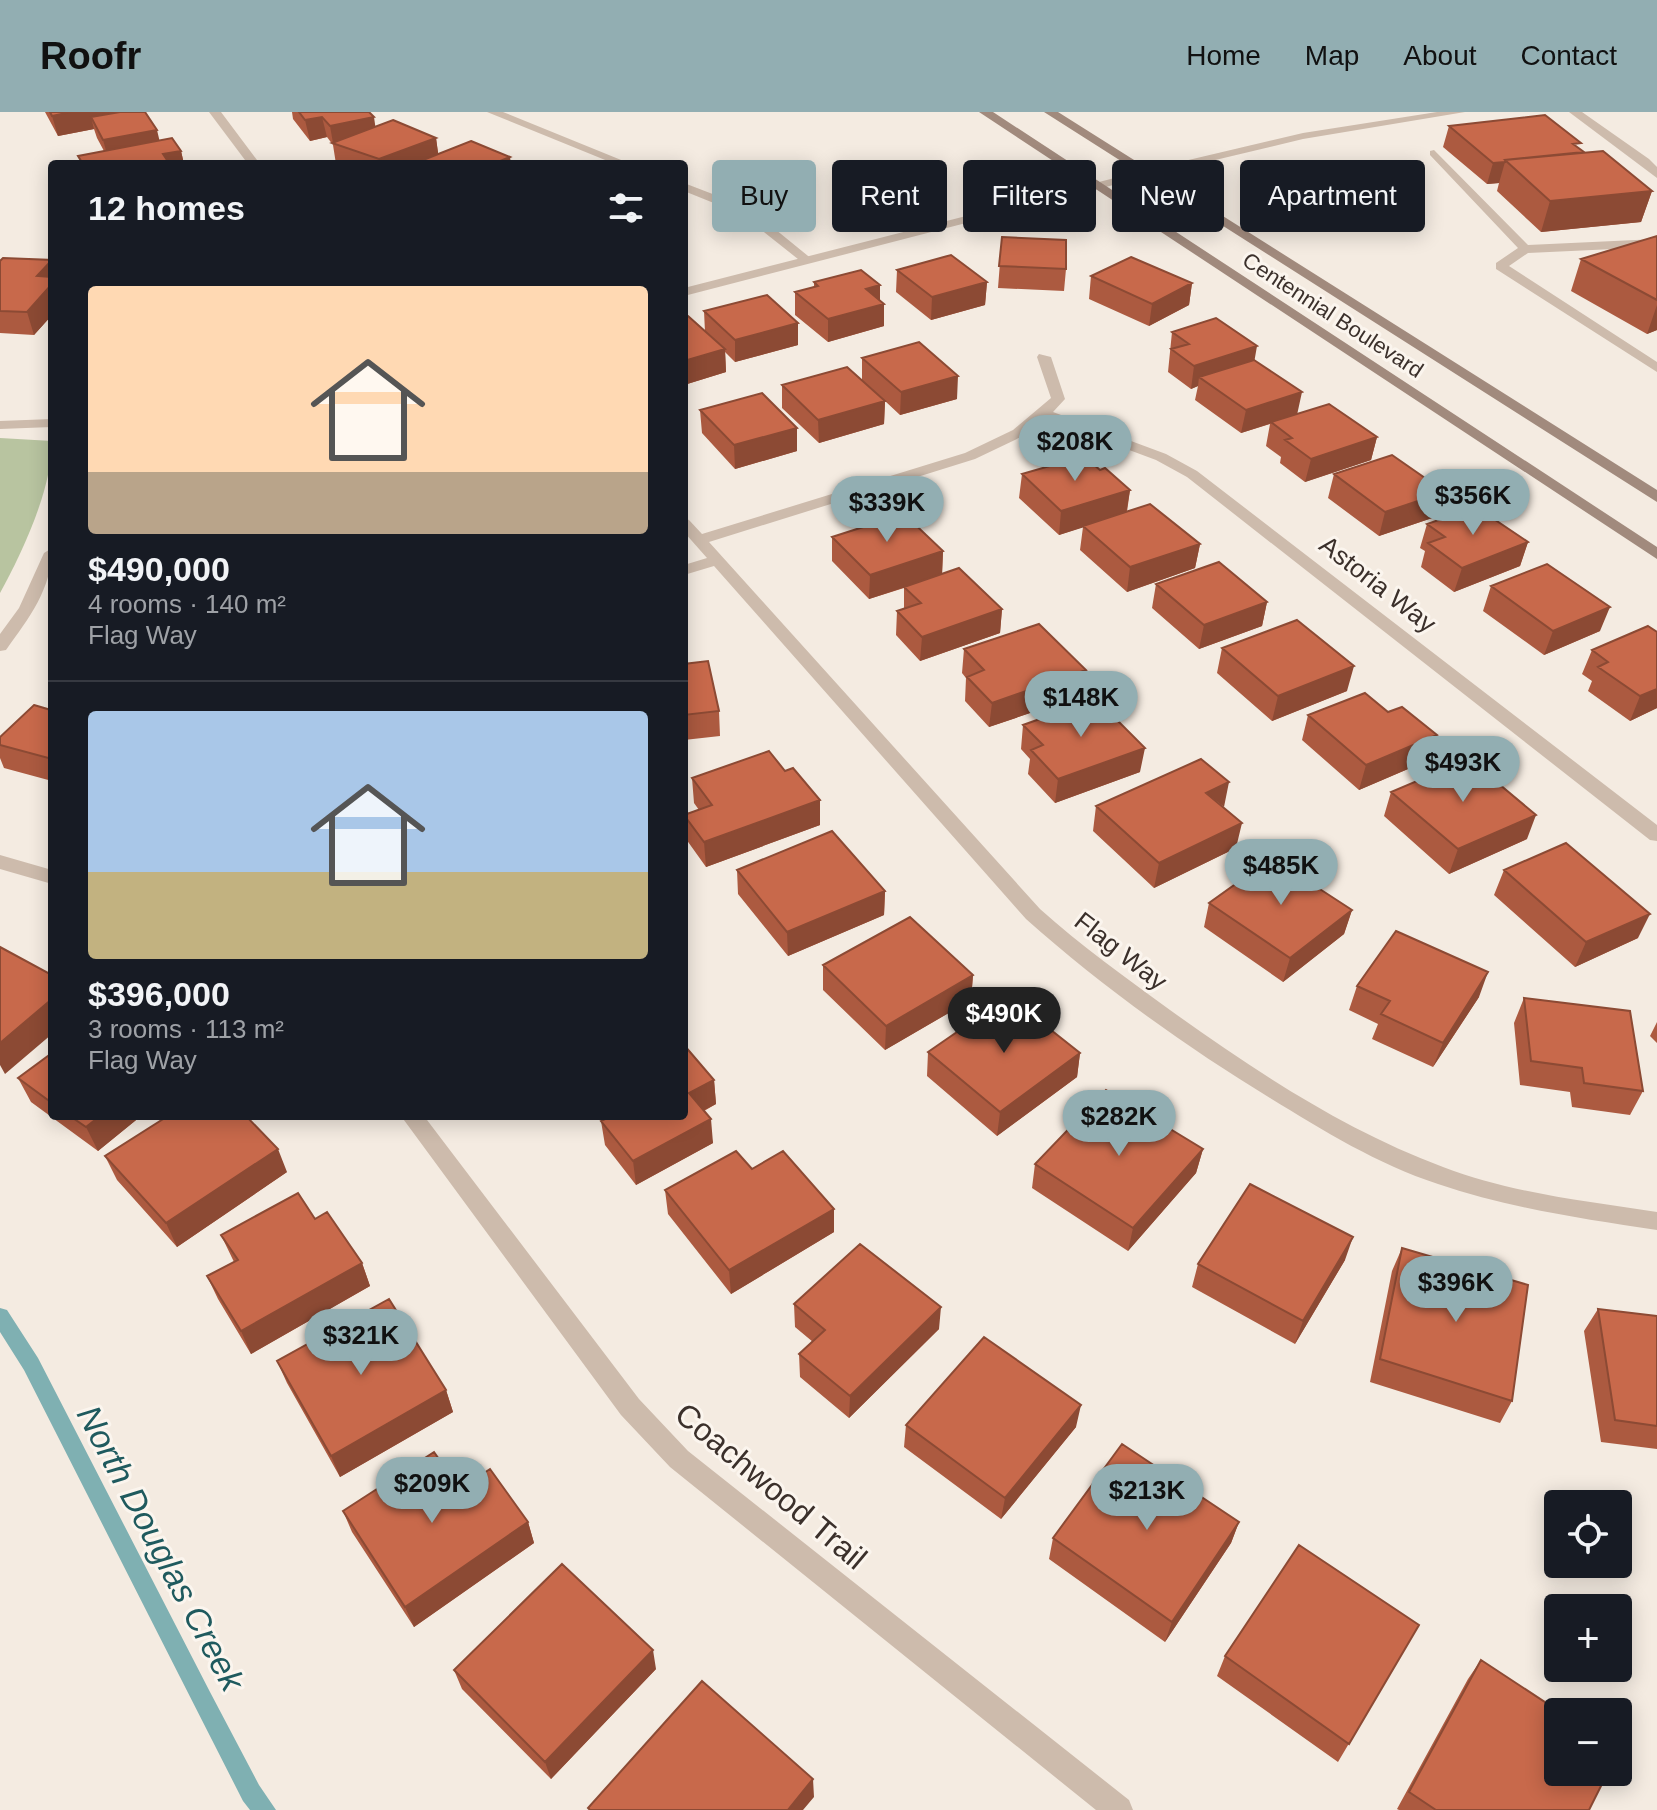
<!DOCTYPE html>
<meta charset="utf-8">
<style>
body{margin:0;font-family:Arial,sans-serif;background:#20242c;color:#f1f3f6;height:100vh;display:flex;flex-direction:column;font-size:30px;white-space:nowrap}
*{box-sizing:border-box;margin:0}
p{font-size:26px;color:#9ea1a6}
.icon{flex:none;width:44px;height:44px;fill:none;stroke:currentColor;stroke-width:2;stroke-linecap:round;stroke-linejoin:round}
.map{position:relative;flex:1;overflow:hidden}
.side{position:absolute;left:48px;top:48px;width:640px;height:960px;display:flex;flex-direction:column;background:#171b24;border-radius:8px;box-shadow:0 4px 20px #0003}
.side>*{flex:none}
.guide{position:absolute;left:712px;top:48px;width:760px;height:72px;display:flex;gap:16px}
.controls{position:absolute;left:1544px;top:1378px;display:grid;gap:16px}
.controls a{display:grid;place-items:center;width:88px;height:88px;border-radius:8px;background:#171b24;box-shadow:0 4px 20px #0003;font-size:40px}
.price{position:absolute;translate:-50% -68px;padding:0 18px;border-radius:28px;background:#92aeb2;color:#111;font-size:26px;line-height:52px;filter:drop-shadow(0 2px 4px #0008)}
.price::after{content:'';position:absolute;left:50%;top:48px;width:24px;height:18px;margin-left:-12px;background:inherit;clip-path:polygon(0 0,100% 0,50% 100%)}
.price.active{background:#222;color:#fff}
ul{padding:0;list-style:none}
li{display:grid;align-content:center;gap:16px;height:424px;padding:0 40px}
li+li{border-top:2px solid #363941}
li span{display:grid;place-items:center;height:248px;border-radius:8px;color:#555}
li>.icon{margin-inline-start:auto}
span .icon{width:144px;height:144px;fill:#fffc;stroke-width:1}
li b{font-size:34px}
h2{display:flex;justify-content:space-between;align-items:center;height:96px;padding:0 40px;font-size:34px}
.pill{padding:0 28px;border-radius:8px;background:#171b24;box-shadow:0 4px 20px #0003;font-size:28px;line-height:72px}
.pill.active{background:#92aeb2;color:#111}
header{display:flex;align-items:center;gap:48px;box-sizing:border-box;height:112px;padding:0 40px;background:#92aeb2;color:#111}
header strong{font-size:38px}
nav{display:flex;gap:44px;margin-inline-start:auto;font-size:28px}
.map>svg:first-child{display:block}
</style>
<header>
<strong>Roofr</strong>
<nav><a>Home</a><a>Map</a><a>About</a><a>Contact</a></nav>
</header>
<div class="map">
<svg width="1657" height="1698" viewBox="0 0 1657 1698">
<rect width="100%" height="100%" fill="#f4ebe1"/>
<!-- green -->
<path fill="#b8c4a0" d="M0,326l52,3c0,48 -29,110 -52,152z"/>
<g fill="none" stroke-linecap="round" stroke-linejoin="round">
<!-- stream -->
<path fill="#7fb0b2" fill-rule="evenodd" d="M0,1196l7,2 31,48 172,334 49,93 17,25h-26l-7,-9 -219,-431 -24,-38z"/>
<!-- lane -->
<path fill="#cdbbac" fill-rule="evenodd" d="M487,0h16l128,52h-16z
M1434,38l94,95 129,-6v8l-129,6 -19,13 148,96v10l-161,-103v-6l22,-15 -88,-93v-4z
M684,71l65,25 64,52 -10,3 -62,-49 -57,-23z"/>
<!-- street -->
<path fill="#cdbbac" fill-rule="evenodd" d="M209,0h12l39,52h-12z
M1437,0h28l-162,27 -155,37 -464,120v-8l458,-117 161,-38z
M1569,0h13l67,47 8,8v11z
M1039,242l12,3 14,42 -12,13 113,42 31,17 460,354v16l-7,-1 -463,-363 -31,-17 -110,-41 -23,17 -48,23 -266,83 331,367c41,37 85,68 130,101 85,61 174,120 273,157 68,26 142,34 214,45v18c-74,-11 -148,-22 -219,-46 -61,-20 -114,-53 -168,-86 -85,-52 -169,-112 -244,-179l-312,-353 -30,9v-10l23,-7 -23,-26v-14l5,2 13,14 263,-81 48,-23 38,-32 -14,-41z
M52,307v8l-52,2v-8z
M52,436c0,41 -23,70 -46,102l-6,1v-17l19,-26 25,-55z
M0,743l52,15v14l-52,-15z
M401,1004h23l215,283 49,52 441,349 4,10h-37l-426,-343 -49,-52z"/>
<!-- secondary -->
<path fill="#a18a7d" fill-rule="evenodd" d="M979,0h14l664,435v12z
M1044,0h14l599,378v12z"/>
</g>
<!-- wall -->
<path fill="#ac5a40" d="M45,0h100l14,28 22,11 3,13h-103l-3,-8 26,-5 -7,-13 -3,-9 -36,7z
M292,0h77l6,14 61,12 2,16 73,10h-175l-3,-19 -6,-8 -17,4 -17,-22z
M1449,14l130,23 73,42 -11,31 -100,10 -44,-41 2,-8 -12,1 -44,-37z
M1657,124v94l-10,4 -76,-43 10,-32z
M1002,125l64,32 -2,22 -66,-3z
M0,149l52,1v53l-18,20 -34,-2z
M897,158l90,12 -2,23 -54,15 -35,-28z
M1091,164l101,7 -3,22 -40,21 -60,-27z
M814,170l70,44 -56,16 -33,-27v-23l19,-5z
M704,199l94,34 -63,17 -10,-10 1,20 -42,13v-68l21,15z
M1172,220l83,28 42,54 80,23 -6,23 -66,22 -25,-19 1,-6 -15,-11 4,-22 -29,9 -46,-33 3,-14 -7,3 -23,-17z
M862,246l95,41 -57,16 -15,-14 -1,23 -65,19 -37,-35v-23l80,-4z
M700,298l97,41 -62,18 -33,-36z
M1100,358l30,20 -3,22 73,32 -5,24 -68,24 -47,-42 3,-23 -24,8 -40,-37 3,-24z
M1334,362l111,18 -7,24 -59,20 -51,-38z
M1427,412l101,18 -8,24 -66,26 -33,-25 4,-16 -5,-3z
M832,425l111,14 -1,23 60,35 -2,24 -80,28 -24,-26 1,-24 7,-2v-21l-35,11 -37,-38z
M1156,472l111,18 -5,24 -63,23 -47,-41z
M1491,474l109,45 -56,24 -61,-44z
M1657,520v76l-27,13 -42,-30 4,-10 -10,-7 10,-24z
M1222,536l125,43 -75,30 -55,-48z
M964,537l119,46 -94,32 -24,-26 1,-23 -4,-5z
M684,552l35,47 1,25 -36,4z
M52,597v72l-48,-13 -4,-10v-21z
M1308,603l121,45 -70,30 -57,-50z
M1023,613l117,47 -85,31 -27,-29 2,-15 -9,-10z
M692,666l128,47 -114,42 -20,-28 -2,-25 15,-4 -5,-7z
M1391,680l136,47 -78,35 -65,-58z
M1096,694l127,1 13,41 -82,40 -61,-57z
M737,758l148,21 -1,24 -96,41 -50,-62z
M1504,758l134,68 -63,29 -81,-72z
M1209,791l143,7 -8,24 -61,48 -79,-55z
M823,853l150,10 -2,25 -86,50 -62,-60z
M1357,874l122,11 -46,70 -61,-28 6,-15 -29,-14z
M1524,886l119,93 -13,24 -58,-8 -2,-15 -50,-7 -6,-62z
M1657,910v21l-7,-7z
M928,940l152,1 -3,24 -80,59 -70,-60z
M52,941v63h89l-43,35 -67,-49 -13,-24z
M714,968l2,24 -12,7 9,32 -77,42 -31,-40 -4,-24z
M1203,1037l-7,24 -68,78 -96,-63 3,-24z
M105,1044l182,16 -110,75 -60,-67z
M752,1057l82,40v23l-103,62 -63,-80 -3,-24z
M315,1107l47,44 8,23 -119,68 -33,-55 -11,-23 27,-14 -13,-27z
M1402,1136l110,153 -12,22 -130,-41 22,-111z
M1345,1148l-50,84 -103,-57 6,-23z
M794,1192l145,25 -90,89 -49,-41 -1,-23 14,-12 -18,-15z
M1598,1197l59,7v133l-56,-7 -17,-111z
M277,1249l169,29 7,22 -113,65 -53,-94z
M906,1313l170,2 -75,92 -97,-72z
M460,1377l68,33 6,21 -120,84 -62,-95 -9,-21z
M1239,1410l-8,21 -66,99 -116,-83 4,-21z
M1419,1513l-81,137 -121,-86 8,-20z
M1481,1548l108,150h-190l-2,-1 71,-130z
M656,1557l-105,110 -89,-90 -8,-19z"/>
<!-- shaded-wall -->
<path fill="#8c4a34" d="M71,0h62l-42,5 3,12 -36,7 -6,-20z
M322,5l5,20 -17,4 -5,-21z
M374,5l3,21 -44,5 -3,-17z
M157,18l5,21 -53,10 -6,-21z
M436,26l3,21 -14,5h-45l-1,-5z
M181,39l3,13h-20l-1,-10z
M510,45l1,7h-18z
M1505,50l-6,21 -12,1 6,-21z
M1652,79l-11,31 -100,10 9,-31z
M52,148v55l-18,20 -7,-23 10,-36z
M987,170l-2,23 -54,15 1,-23z
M1192,171l-3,22 -40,21 3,-22z
M880,173v20l4,-1v22l-56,16v-23l38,-30z
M1657,193v25l-10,4z
M798,211v22l-63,17v-22z
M1257,234l-4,23 -54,8 -1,9 -7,3 3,-23z
M725,237l1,23 -42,13v-24z
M958,264l-1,23 -57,16 1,-23z
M1302,280l-5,23 -56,18 5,-23z
M885,289l-1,23 -65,19 -1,-23z
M797,316v23l-62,18 -1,-24z
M1377,325l-6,23 -66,22 6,-23z
M1130,378l-4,24 -67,21 2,-24z
M1445,380l-7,24 -59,20 6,-24z
M1528,430l-8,24 -66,26 8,-24z
M1200,432l-5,24 -68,24 3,-25z
M943,439l-1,24 -73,24 1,-24z
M1267,490l-5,24 -63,23 5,-24z
M1610,495l-10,24 -56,24 9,-24z
M1002,497l-2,24 -80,28 2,-24z
M1354,554l-7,25 -75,30 6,-25z
M1086,558l-3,25 -94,32 3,-24z
M1657,577v19l-27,13 10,-25z
M1437,623l-8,25 -70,30 7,-25z
M1145,636l-5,24 -85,31 3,-24z
M1229,670l-5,25 -18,-14z
M820,688v25l-114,42 -2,-25z
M1536,703l-9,24 -78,35 9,-25z
M1242,711l-6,25 -82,40 5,-25z
M885,779l-1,24 -96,41 -1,-24z
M1352,798l-8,24 -61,48 7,-24z
M1650,802l-12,24 -63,29 11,-25z
M1488,860l-9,25 -46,70 10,-24z
M973,863l-2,25 -86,50 1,-24z
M52,887v35l-47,40 -5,-9v-22z
M1080,941l-3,24 -80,59 3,-24z
M714,968l2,24 -25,13 -2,-24z
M100,1004h41l-43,35 -12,-24z
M711,1007l2,24 -77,42 -3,-24z
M278,1037l9,23 -110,75 -11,-24z
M1203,1037l-7,24 -68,78 5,-23z
M834,1097v23l-103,62 -2,-24z
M1353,1125l-8,23 -50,84 8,-23z
M362,1151l8,23 -119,68 -10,-23z
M941,1195l-2,22 -90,89 1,-22z
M446,1278l7,22 -113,65 -9,-21z
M1081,1293l-5,22 -75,92 4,-21z
M528,1410l6,21 -120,84 -9,-20z
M1239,1410l-8,21 -66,99 7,-20z
M653,1538l3,19 -105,110 -6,-17z
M813,1667l1,18 -11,13h-15z"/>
<!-- building -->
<path fill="#c8694b" stroke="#8c4a34" stroke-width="2" d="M50,0h21l-19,4z
M120,0h25l12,18 -54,10 -12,-23z
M299,0h70l5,5 -44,9 -8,-9 -17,3z
M1545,3l36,28 -8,1 11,8 -79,8v2l-12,1 -44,-37z
M393,8l43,18 -57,21 -47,-16z
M172,26l9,13 -18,3 6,9 -5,1h-81l-5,-8z
M471,29l39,16 -17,7h-80z
M1603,39l49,40 -102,10 -45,-41z
M1657,124v64l-76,-41z
M1002,125l64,3v29l-67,-3z
M951,143l36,27 -55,15 -35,-27z
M1131,145l61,26 -40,21 -61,-28z
M3,146l49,2 -15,16 15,1v7l-25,28 -27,-1v-50z
M861,158l19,15 -14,4 18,15 -56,15 -33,-27 23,-6 -4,-4z
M767,183l31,28 -63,17 -31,-29z
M688,204l37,33 -41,12v-44z
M1216,206l41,28 -63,20 -23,-17 18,-5 -17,-12z
M919,230l39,34 -57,16 -39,-34z
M1254,248l48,32 -56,18 -47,-33z
M847,255l38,34 -67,19 -36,-35z
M762,281l35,35 -63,17 -34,-35z
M1329,292l48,33 -66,22 -26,-19 7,-2 -21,-16z
M1392,343l53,37 -60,20 -51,-38z
M1084,344l16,14 5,-2 25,22 -69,21 -39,-37z
M1150,392l50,40 -70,23 -47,-41z
M1476,395l52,35 -66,26 -34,-25 17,-6 -18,-13z
M904,402l39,37 -73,24 -38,-38z
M1219,450l48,40 -63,23 -48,-41z
M1547,452l63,43 -57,24 -62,-45z
M959,456l43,41 -80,28 -25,-26 24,-8 -17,-16z
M1297,508l57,46 -76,30 -56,-48z
M1039,512l47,46 -94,33 -25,-26 17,-7 -20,-21z
M1648,514l9,6v57l-17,7 -42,-29 10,-5 -16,-12z
M708,549l11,50 -35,4v-51z
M1365,581l23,19 14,-5 35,28 -71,30 -58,-50z
M1096,587l49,49 -87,31 -27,-29 12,-5 -20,-20z
M34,593l17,5 1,-1v50l-52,-14v-8z
M769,639l16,20 8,-3 27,32 -116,42 -20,-27 28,-10 -20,-27z
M1201,647l28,23 -23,11 36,30 -83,40 -63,-57z
M1469,647l67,56 -78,34 -67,-57z
M832,719l53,60 -98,41 -50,-62z
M1566,731l84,71 -64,28 -82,-72z
M1272,746l80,52 -62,48 -81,-55z
M910,805l63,58 -87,51 -63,-61z
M1396,819l92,41 -45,71 -62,-29 9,-13 -33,-15z
M0,835l52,28v24l-52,44z
M1524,886l106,13 13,80 -59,-8 -2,-15 -51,-7z
M999,891l24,19 9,-7 48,38 -80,59 -72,-60z
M684,933l30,35 -25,13 22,26 -78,42 -32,-40 10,-5h73z
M52,941v50l-34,-25z
M1106,978l97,59 -70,79 -98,-64z
M70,1004h30l-14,11z
M168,1004h78l32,33 -112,74 -61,-67z
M736,1039l16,18 31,-18 51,58 -105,61 -64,-80z
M1250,1072l103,53 -50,84 -105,-57z
M298,1081l17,26 12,-7 35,51 -121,68 -34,-55 31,-16 -17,-25z
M860,1132l81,63 -91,89 -51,-42 26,-24 -31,-26z
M1402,1136l126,37 -16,116 -132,-42z
M389,1187l57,91 -115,66 -54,-95z
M1598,1197l59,7v110l-42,-6z
M984,1225l97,68 -76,93 -99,-73z
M1122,1332l117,78 -67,100 -119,-84z
M434,1340l26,37 30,-20 38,53 -123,85 -62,-96z
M1299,1433l120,80 -70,119 -124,-88z
M562,1452l91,86 -108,112 -91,-92z
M1481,1548l79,52h-2v60h50l-19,38h-153l-27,-18z
M702,1569l111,98 -25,31h-198l-2,-2z"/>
<g text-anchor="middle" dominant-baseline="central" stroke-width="6" stroke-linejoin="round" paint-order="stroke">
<!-- far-street labels -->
<g font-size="22" fill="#3b302b" stroke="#fbf5ee">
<text transform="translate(1333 203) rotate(33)">Centennial Boulevard</text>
</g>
<!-- street labels -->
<g font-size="26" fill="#3b302b" stroke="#fbf5ee">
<text transform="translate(1378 472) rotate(38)">Astoria Way</text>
<text transform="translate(1121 839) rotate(38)">Flag Way</text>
</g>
<!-- near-street labels -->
<g font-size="32" fill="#3b302b" stroke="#fbf5ee">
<text transform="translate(771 1374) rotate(40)">Coachwood Trail</text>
</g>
<!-- near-water labels -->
<g font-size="34" font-style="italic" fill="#1f5a5e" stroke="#fbf5ee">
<text transform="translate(161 1436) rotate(62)">North Douglas Creek</text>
</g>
</g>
</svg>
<div class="controls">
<a><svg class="icon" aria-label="locate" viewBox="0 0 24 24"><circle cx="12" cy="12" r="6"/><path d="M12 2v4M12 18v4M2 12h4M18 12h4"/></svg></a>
<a>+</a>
<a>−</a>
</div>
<b class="price" style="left:1075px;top:371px">$208K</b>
<b class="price" style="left:1473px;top:425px">$356K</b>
<b class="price" style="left:887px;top:432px">$339K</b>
<b class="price" style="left:1081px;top:627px">$148K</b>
<b class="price" style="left:1463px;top:692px">$493K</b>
<b class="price" style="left:1281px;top:795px">$485K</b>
<b class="price active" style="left:1004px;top:943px">$490K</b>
<b class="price" style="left:1119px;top:1046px">$282K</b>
<b class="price" style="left:1456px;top:1212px">$396K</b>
<b class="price" style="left:361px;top:1265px">$321K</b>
<b class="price" style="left:432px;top:1413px">$209K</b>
<b class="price" style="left:1147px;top:1420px">$213K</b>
<div class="guide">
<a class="pill active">Buy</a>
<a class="pill">Rent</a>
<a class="pill">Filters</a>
<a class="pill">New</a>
<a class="pill">Apartment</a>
</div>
<section class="side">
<h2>12 homes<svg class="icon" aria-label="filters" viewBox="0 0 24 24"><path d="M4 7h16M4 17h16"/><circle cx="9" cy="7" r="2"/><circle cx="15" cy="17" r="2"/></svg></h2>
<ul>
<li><span style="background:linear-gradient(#ffd9b3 75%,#b9a48a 0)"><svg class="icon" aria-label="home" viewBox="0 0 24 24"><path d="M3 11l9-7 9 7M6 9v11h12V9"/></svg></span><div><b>$490,000</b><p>4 rooms · 140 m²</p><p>Flag Way</p></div></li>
<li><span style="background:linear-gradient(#a9c7e8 65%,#c2b280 0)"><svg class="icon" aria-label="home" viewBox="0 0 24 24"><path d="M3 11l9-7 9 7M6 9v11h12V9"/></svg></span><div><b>$396,000</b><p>3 rooms · 113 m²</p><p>Flag Way</p></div></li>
</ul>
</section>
</div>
